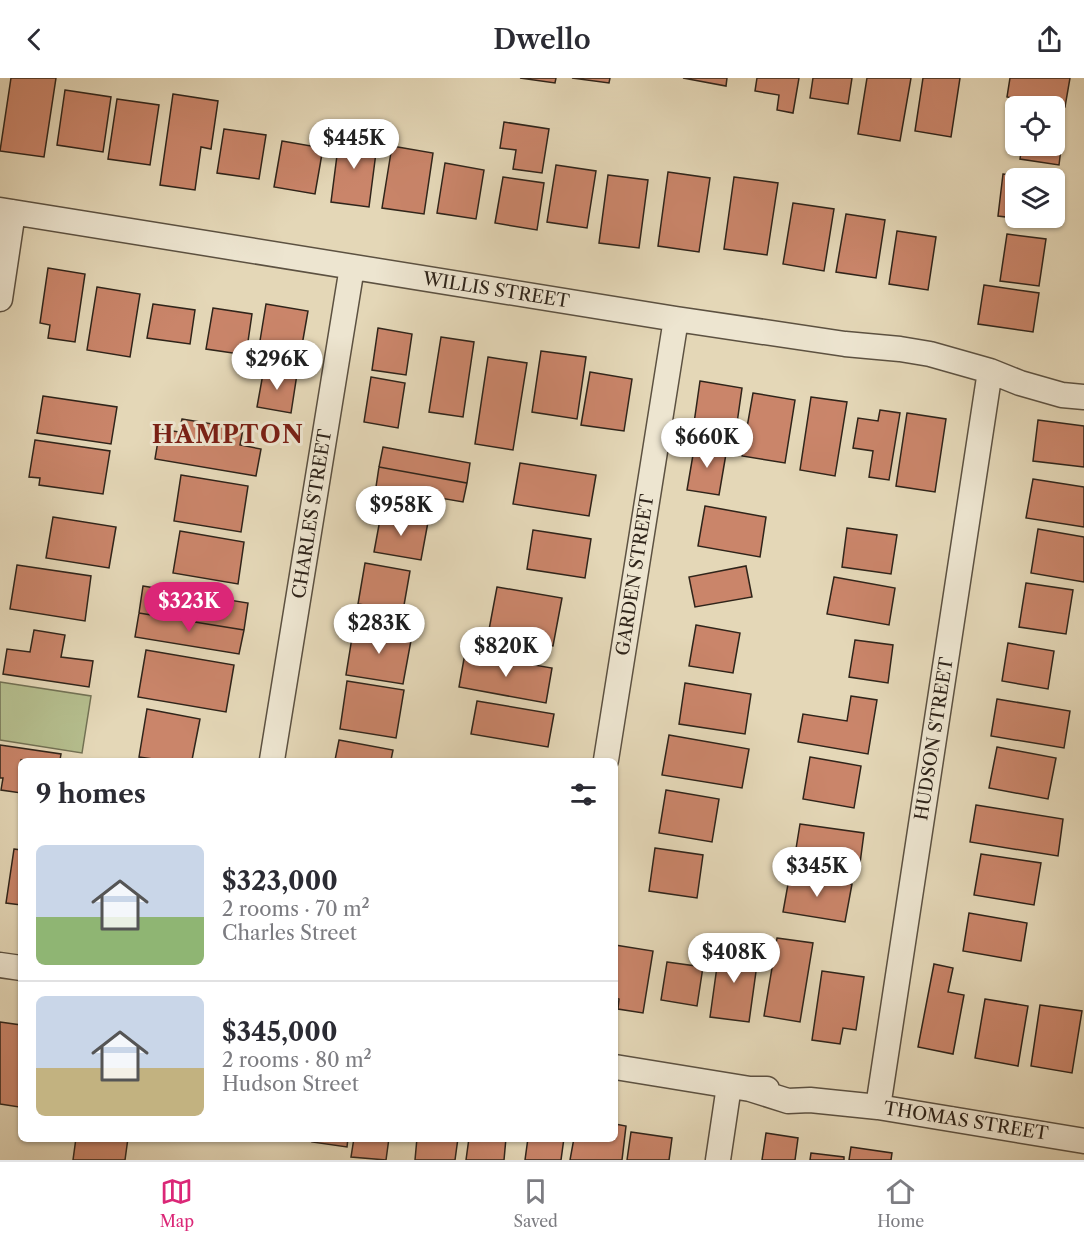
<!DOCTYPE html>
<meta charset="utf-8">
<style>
body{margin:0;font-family:"Libre Caslon Text",serif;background:#f2f2f3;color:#2b2b33;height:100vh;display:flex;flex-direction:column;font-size:22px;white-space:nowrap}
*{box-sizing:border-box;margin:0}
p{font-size:20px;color:#7c7c81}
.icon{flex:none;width:33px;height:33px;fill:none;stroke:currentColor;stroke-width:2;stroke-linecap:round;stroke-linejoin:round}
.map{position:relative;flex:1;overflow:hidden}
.drawer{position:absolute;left:18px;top:680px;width:600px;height:384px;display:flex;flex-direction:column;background:#fff;border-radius:9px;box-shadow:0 2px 4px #0004}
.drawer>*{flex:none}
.fabs{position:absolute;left:1005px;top:18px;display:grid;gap:12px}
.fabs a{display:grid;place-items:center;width:60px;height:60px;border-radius:9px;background:#fff;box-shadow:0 2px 4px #0004;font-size:30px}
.price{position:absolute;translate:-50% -51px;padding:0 14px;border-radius:21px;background:#fff;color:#222;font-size:20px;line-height:39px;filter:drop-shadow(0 2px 3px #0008)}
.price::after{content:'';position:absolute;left:50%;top:36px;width:18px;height:14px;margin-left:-9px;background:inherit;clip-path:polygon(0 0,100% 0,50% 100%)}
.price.selected{background:#db2777;color:#fff}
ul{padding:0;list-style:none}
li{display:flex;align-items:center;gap:18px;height:150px;padding:0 18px}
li+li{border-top:2px solid #e1e1e2}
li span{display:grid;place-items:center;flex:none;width:168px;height:120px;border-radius:9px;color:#555}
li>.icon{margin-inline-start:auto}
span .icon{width:72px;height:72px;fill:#fffc;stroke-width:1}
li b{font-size:26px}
h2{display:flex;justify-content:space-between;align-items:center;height:72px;padding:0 18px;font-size:26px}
header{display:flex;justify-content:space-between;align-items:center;height:78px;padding:0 18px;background:#fff;font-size:27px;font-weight:600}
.menu{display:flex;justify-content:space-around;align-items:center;height:84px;border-top:2px solid #e1e1e2;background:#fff;font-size:16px;color:#7c7c81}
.menu a{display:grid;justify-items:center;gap:3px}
.menu .selected{color:#db2777}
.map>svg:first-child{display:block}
</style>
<header><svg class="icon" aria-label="back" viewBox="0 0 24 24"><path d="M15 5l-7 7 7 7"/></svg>Dwello<svg class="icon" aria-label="share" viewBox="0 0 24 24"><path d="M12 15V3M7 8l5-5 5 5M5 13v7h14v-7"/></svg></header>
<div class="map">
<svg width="1084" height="1082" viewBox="0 0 1084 1082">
<rect width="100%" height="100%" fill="#e4d7b7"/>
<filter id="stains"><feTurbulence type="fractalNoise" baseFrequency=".00333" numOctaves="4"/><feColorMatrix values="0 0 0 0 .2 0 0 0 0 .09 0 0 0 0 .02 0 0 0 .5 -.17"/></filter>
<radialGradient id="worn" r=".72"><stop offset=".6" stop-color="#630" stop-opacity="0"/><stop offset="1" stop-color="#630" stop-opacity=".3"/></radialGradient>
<!-- green -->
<path fill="#b5be8e" stroke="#727154" stroke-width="1.5" d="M0,604l91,14 -9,57 -82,-13z"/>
<!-- building -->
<path fill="#ca856a" stroke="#2f241a" stroke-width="1.5" d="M11,0h45l-12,79 -44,-6z
M520,0h36l-1,5z
M572,0h38l-1,5z
M683,0h44l-1,8z
M757,0h42l-6,35 -16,-3 2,-15 -24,-4z
M813,0h39l-4,26 -38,-6z
M867,0h44l-11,63 -42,-7z
M923,0h37l-9,59 -36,-6z
M1010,0h60l-5,29 -58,-10z
M65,12l46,7 -8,55 -46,-7z
M173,16l45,7 -7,48 -10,-2 -6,43 -35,-5z
M117,21l42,6 -9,60 -42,-6z
M504,44l45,7 -7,44 -29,-4 3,-19 -16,-2z
M1054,45l10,1 -5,41 -39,-6 2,-13h32z
M224,51l42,6 -7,44 -42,-6z
M340,54l38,5 -9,70 -38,-5z
M282,63l41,7 -8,46 -41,-7z
M392,68l41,7 -9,61 -42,-6z
M445,85l39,7 -8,49 -39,-6z
M556,87l40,6 -9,57 -40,-6z
M668,94l42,6 -11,74 -41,-6z
M1003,96l30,4h-17v40h30l-1,4 -47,-6z
M608,97l40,5 -9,68 -40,-5z
M503,99l41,6 -7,47 -42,-7z
M734,99l44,6 -11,72 -43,-6z
M793,125l41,6 -10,62 -41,-7z
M846,136l39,6 -9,58 -40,-6z
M897,153l39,6 -8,53 -39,-6z
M1007,156l39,5 -7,47 -39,-5z
M48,190l37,6 -10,68 -27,-4 2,-13 -10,-2z
M984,207l55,8 -6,39 -55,-8z
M97,209l43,7 -10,63 -43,-7z
M153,226l42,6 -5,34 -43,-6z
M266,226l42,7 -11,63 -33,-6 1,-8 -8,-1z
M213,230l39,6 -6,41 -40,-6z
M378,250l34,6 -6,41 -34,-5z
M441,259l33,5 -11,75 -34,-5z
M541,273l45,6 -9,62 -45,-7z
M488,279l39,6 -14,87 -38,-6z
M264,290l33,6 -6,39 -34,-6z
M590,294l42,7 -8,52 -43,-6z
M371,299l34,6 -7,45 -34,-6z
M700,303l42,7 -8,56 -42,-7z
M753,315l42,7 -10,63 -43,-7z
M43,318l74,11 -6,37 -74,-11z
M811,319l36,5 -12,74 -35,-6z
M880,332l20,3 -11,67 -20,-3 4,-26 -20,-3 5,-30 20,3z
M907,335l39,6 -11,73 -39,-6z
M182,341l61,10 -3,16 21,4 -5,27 -101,-17 5,-30 19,3z
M1038,342l46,6v41l-51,-6z
M35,362l75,11 -7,43 -64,-9 1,-7 -11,-1z
M695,365l32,5 -8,47 -32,-5z
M383,369l87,16 -3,20 -88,-16z
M520,385l76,12 -7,41 -76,-12z
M379,389l88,16 -4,19 -87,-15z
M181,397l67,11 -7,46 -67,-11z
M1033,401l51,8v40l-58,-9z
M705,428l61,11 -6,40 -62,-11z
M381,436l47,8 -7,38 -47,-8z
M53,439l63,10 -7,41 -63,-10z
M847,450l50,7 -6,39 -49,-7z
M1038,451l46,8v45l-53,-9z
M533,452l58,9 -6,39 -58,-9z
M180,453l64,11 -6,42 -65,-11z
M365,485l45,8 -7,40 -45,-7z
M17,487l74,11 -6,45 -75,-12z
M746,488l6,31 -57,10 -6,-30z
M834,499l61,11 -6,37 -62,-11z
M1026,505l47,7 -7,44 -47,-7z
M143,508l105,17 -4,27 -105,-17z
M497,509l65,11 -9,48 -65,-11z
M139,535l105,17 -5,24 -104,-17z
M354,547l58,10 -9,49 -57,-9z
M696,547l44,8 -7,40 -44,-7z
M34,552l31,5 -4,22 32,4 -4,26 -86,-13 4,-25 23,3z
M855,562l38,5 -5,38 -39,-6z
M1008,565l46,8 -6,38 -46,-8z
M146,572l88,15 -8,47 -88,-15z
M465,575l87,15 -6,35 -87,-16z
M347,603l57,9 -8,48 -56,-9z
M685,605l66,11 -6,40 -66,-10z
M851,618l26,4 -9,54 -70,-12 5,-28 44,7z
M997,621l73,12 -6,37 -73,-12z
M477,623l77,13 -6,33 -77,-13z
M147,631l53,10 -8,41h-32l-21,-3z
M669,657l80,14 -7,39 -80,-13z
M339,662l54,10 -2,10h-56z
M0,667l61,9 -1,6h-39v33l-20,-3 2,-12h-3z
M997,669l59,11 -8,41 -59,-11z
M810,679l51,9 -7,42 -51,-9z
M666,712l53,9 -7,43 -53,-9z
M976,727l87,14 -5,37 -88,-14z
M800,746l64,9 -5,38 -65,-10z
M655,770l48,7 -6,43 -48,-7z
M14,771l7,1v55l-15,-2z
M981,776l60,9 -7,42 -60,-10z
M790,795l62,11 -7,38 -62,-10z
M969,835l58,10 -6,38 -58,-10z
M777,860l36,5 -13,79 -36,-6z
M615,867l38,6 -10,62 -25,-4 1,-10 -4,-1z
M720,867l39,5 -10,72 -39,-5z
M667,884l36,5 -6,39 -36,-6z
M934,886l19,4 -5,24 16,3 -11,59 -35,-7z
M822,893l42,6 -8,53 -13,-2 -3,16 -28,-4z
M985,921l43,7 -10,60 -43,-8z
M1040,927l42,6 -10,62 -41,-7z
M0,944l21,3v68l-2,14 -19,-3z
M615,1046l11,2 -4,34h-52l4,-22h41z
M631,1054l41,6 -3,22h-42z
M766,1055l32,5 -3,22h-33z
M76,1060h52l-3,22h-52z
M313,1060h35l-1,9 -35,-5z
M354,1060h35l-3,22 -35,-3z
M417,1060h41l-3,22h-40z
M469,1060h37l-2,22h-38z
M528,1060h36l-3,22h-36z
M851,1069l41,6 -1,7h-42z
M811,1075l33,4v3h-34z"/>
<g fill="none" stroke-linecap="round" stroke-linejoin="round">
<!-- minor casing -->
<g stroke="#5c5141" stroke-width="27">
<path id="minor" d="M0,132l676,109 169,25 55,5 30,5 60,17 30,12 42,12 22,2
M0,221l13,-87
M272,682l80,-493
M606,682l70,-441
M0,887l21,3
M615,989l135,22h17
M750,1011l38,12 22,-1 68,7 206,34
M878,1029l112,-736
M718,1082l11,-74"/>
</g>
<!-- minor -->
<use href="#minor" stroke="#ede5d0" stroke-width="24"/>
</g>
<g text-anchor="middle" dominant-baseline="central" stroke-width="6" stroke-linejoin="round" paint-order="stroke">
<!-- street labels -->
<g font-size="18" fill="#2f241a" stroke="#ede5d0">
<text transform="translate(496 212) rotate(9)">WILLIS STREET</text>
<text transform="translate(312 436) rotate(-81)">CHARLES STREET</text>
<text transform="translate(635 497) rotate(-81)">GARDEN STREET</text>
<text transform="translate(934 661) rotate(-81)">HUDSON STREET</text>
<text transform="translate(966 1043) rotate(9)">THOMAS STREET</text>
</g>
<!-- district labels -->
<g font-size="24" font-weight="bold" letter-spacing="1.5" fill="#7a1f14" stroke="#ede5d0">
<text x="228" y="356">HAMPTON</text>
</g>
</g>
<rect width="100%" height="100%" filter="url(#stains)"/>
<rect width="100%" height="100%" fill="url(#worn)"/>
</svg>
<div class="fabs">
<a><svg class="icon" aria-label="locate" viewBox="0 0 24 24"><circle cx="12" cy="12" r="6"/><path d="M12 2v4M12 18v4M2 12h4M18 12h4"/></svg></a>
<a><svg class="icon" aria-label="layers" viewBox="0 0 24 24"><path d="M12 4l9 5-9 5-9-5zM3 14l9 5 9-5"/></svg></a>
</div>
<b class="price" style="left:354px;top:92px">$445K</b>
<b class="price" style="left:277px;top:313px">$296K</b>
<b class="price" style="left:707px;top:391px">$660K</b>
<b class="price" style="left:401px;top:459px">$958K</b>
<b class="price selected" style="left:189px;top:555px">$323K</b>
<b class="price" style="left:379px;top:577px">$283K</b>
<b class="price" style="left:506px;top:600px">$820K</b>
<b class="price" style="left:817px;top:820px">$345K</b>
<b class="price" style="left:734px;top:906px">$408K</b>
<section class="drawer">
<h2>9 homes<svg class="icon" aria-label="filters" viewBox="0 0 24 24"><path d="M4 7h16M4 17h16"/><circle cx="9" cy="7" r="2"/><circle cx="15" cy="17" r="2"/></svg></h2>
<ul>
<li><span style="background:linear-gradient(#c9d6e8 60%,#8fb573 0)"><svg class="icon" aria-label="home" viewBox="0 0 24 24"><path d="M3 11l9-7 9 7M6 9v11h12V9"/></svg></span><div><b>$323,000</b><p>2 rooms · 70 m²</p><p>Charles Street</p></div></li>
<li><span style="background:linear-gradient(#c9d6e8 60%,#c2b280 0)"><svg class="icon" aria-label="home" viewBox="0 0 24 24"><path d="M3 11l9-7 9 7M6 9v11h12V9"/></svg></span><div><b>$345,000</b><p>2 rooms · 80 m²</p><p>Hudson Street</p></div></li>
</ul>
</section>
</div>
<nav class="menu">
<a class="selected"><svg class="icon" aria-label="map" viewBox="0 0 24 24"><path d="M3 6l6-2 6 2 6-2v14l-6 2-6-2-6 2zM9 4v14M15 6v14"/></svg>Map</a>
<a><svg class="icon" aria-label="saved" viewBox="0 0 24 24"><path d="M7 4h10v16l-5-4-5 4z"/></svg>Saved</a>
<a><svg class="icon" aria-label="home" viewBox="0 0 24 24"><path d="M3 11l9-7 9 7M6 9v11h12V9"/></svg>Home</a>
</nav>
